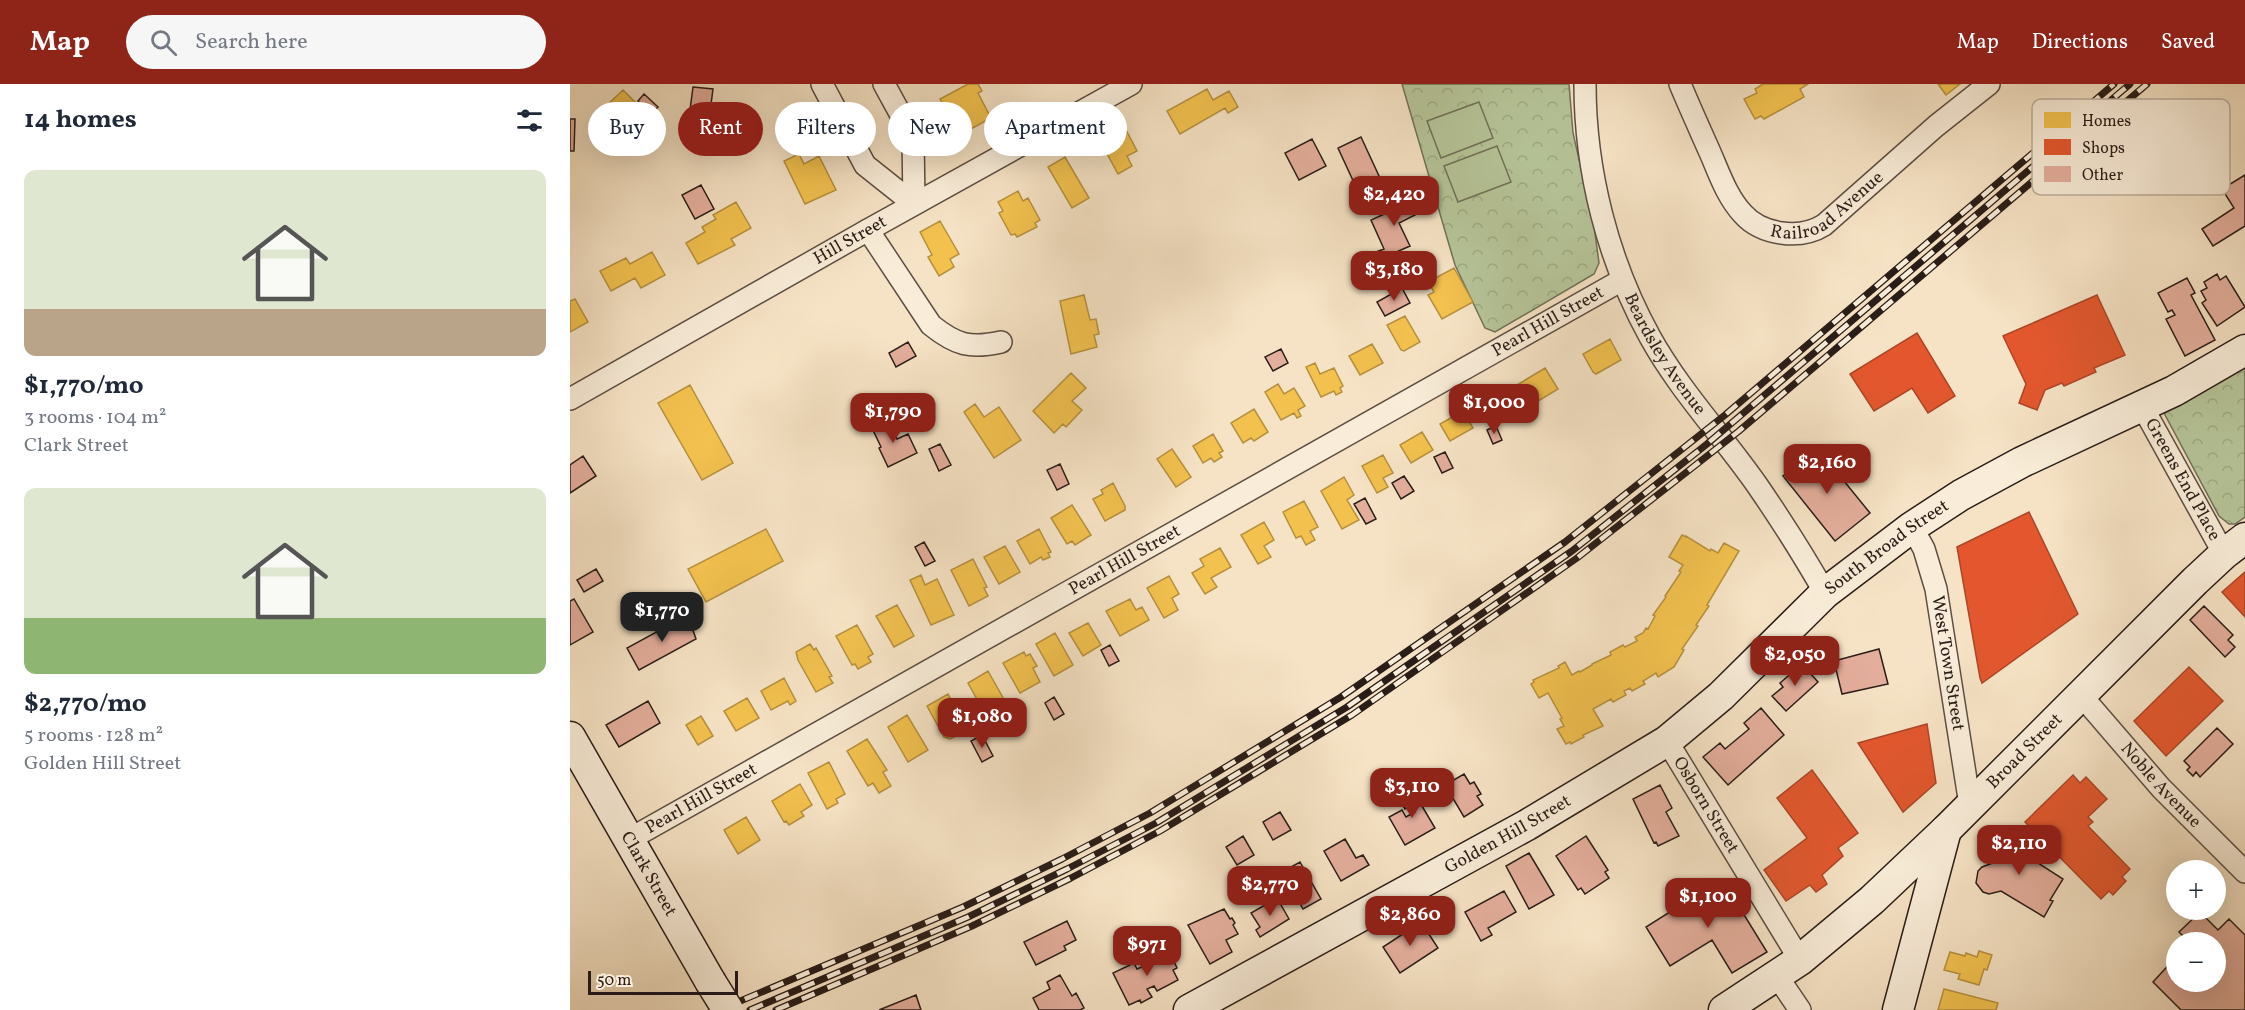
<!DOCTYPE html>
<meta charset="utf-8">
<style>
body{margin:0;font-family:Vollkorn,serif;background:#f6f6f7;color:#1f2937;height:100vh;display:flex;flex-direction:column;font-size:22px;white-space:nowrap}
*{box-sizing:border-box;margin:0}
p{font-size:20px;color:#747a83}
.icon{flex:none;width:33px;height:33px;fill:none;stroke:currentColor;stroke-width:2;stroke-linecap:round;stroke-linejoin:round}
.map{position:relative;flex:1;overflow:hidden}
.panel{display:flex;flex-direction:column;background:#fff;width:570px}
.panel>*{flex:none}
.guide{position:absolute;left:18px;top:18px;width:570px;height:54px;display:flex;gap:12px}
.controls{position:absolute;left:1596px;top:776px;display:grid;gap:12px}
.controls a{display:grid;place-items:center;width:60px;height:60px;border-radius:50%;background:#fff;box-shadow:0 6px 24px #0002;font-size:30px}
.scale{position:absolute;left:18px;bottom:15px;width:150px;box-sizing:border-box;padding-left:6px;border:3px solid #2a1d18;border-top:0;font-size:16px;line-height:21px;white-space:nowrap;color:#2a1d18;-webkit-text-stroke:4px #f9edd9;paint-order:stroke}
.price{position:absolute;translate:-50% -51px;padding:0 14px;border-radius:12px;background:#8f2418;color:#fff;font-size:20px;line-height:39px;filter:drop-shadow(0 2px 3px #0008)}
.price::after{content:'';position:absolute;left:50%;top:36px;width:18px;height:14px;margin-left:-9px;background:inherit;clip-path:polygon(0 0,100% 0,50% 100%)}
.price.active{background:#222;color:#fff}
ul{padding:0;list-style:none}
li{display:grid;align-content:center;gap:12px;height:318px;padding:0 24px}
li span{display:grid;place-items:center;height:186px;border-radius:12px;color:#555}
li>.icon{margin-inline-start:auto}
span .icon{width:108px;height:108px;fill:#fffc;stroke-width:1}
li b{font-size:26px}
h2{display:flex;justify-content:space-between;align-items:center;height:72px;padding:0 24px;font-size:26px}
.chip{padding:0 21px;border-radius:27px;background:#fff;box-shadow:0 6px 24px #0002;font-size:21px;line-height:54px}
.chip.active{background:#8f2418;color:#fff}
header{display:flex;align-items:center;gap:36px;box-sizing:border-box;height:84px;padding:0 30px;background:#8f2418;color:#fff}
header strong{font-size:28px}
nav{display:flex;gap:33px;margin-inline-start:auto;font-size:21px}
.search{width:420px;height:54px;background:#f6f6f7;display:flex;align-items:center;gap:15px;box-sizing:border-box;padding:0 21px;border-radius:33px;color:#747a83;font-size:22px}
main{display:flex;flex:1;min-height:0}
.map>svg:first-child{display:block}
</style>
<header>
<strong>Map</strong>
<div class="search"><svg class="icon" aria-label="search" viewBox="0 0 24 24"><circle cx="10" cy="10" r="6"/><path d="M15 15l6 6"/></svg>Search here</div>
<nav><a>Map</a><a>Directions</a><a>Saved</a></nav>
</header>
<main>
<section class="panel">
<h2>14 homes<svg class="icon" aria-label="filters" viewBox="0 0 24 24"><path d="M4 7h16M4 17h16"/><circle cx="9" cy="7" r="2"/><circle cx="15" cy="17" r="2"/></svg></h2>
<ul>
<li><span style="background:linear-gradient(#dfe7d0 75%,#b9a48a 0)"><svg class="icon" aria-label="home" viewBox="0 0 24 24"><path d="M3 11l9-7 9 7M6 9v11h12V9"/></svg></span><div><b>$1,770/mo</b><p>3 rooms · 104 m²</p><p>Clark Street</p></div></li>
<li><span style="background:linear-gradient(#dfe7d0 70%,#8fb573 0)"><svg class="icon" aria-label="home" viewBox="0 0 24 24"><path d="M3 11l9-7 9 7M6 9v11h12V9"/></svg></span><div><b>$2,770/mo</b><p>5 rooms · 128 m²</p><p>Golden Hill Street</p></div></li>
</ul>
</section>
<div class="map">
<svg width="1675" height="926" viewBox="0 0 1675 926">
<defs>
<pattern id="park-crowns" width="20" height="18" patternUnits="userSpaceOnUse" patternTransform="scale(1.5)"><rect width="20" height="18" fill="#b6c599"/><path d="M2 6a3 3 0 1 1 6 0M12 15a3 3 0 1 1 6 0" fill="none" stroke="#9da983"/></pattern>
</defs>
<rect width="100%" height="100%" fill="#f6e3c5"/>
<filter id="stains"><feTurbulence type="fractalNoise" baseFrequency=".00333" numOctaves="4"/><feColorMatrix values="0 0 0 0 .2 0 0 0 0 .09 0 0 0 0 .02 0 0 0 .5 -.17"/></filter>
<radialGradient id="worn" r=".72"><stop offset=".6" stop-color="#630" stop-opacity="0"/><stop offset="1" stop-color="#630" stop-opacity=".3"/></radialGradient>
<!-- park -->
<path fill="url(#park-crowns)" stroke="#707158" stroke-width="1.5" d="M832,0h167l4,49 21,93 5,37 -5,11 -99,58 -10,-4 -30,-63z
M1675,280v153l-10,7h-6l-10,-8 -55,-103z"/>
<!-- pitch -->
<path fill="#b6c599" stroke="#707158" stroke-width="1.5" d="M909,18l14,36 -52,20 -14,-37z
M927,62l14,36 -53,20 -14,-36z"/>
<!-- homes -->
<path fill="#f2c14e" stroke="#b6903e" stroke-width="1.5" d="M398,0h10l4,7 -4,2 13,25 -31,17 -20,-36z
M1193,0h45l-8,5 4,8 -40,22 -3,-3 -6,3 -11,-20 13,-6 -2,-4z
M1368,0h22l-14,11z
M637,5l6,11 16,-9 9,16 -10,6 -3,-5 -45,26 -13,-23z
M53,6l17,17 -20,20 -18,-17z
M554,42l13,25 -10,5 5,10 -14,8 -19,-35z
M229,70l5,10 15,-8 17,34 -31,14 -21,-43z
M495,73l24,41 -17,10 -24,-41z
M448,107l5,10 5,-3 12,22 -5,3 2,4 -20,10 -2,-3 -4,1 -12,-22 4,-2 -5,-9z
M166,118l15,26 -20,11 4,6 -37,19 -12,-21 19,-11 -3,-5 14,-8 -3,-4z
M370,137l19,33 -9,5 4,8 -15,9 -11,-19 4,-2 -12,-23z
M82,168l13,23 -24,13 -6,-10 -24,13 -11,-20 26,-13 4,6z
M884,184l19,34 -31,17 -14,-24 6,-3 -6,-10z
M514,211l6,25 6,-1 3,15 -5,1 3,12 -26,7 -11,-53z
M5,215l13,23 -18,10v-31z
M835,232l15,26 -16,9 -3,-1 -14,-25z
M1040,255l11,21 -25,14 -3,-2 -10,-18z
M802,260l11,19 -23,12 -11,-19z
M745,279l5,11 14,-6 9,18 -3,2 2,4 -6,3 -2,-4 -13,6 -15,-30z
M975,284l13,21 -28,17 -13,-21z
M501,289l15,15 -14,13 10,9 -16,17 -3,-3 -9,9 -21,-22z
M708,300l6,10 10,-6 11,18 -7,4 3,6 -4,2 -3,-5 -13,7 -16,-28z
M120,301l43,78 -31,17 -44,-77z
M405,320l9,13 15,-10 22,33 -27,18 -30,-46z
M684,325l14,23 -14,9 -3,-3 -8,5 -12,-20z
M893,327l10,17 -23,13 -10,-17z
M852,348l11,18 -22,13 -11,-18z
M643,350l10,17 -4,2 3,4 -8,5 -3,-4 -8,5 -10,-17z
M602,365l19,28 -15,10 -19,-28z
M813,371l10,18 -10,5 5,9 -11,6 -15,-27z
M774,393l10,18 -7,5 12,20 -17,9 -21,-38z
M543,399l12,23v4l-20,11 -12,-22 10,-5 -2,-4z
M734,417l14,26 -8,4 5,9 -9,5 -5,-9 -5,2 -13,-26z
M502,421l19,30 -16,10 -3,-4 -5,3 -16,-26z
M694,438l10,18 -10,6 7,11 -13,7 -17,-29z
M196,445l17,32 -77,41 -18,-33z
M469,445l12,23 -3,1 2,4 -7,3 -2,-3 -11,7 -13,-23z
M1112,451l4,2v-1l24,15 1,-2 7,4 6,-10 15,8 -32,54 2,1 -13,19 2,1 -16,23 2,1 -10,17 -16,10 -2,-4 -13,8 2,3 -13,7 -2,-3 -6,3 2,4 -13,7 -2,-3 -18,10 10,17 -20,9 1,2 -13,7 -1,-2 -4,2 -9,-15 7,-3 -4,-7 2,-1 -14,-25 -9,5 -8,-14 3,-2 -1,-2 26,-12 -1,-2 7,-4 7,13 7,-4 1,1 12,-7v-1l19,-9 -1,-3 13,-7 2,2 12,-6 -2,-4 8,-4 3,-5 2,1 7,-13 -2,-1 13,-18 -1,-1 16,-24 -2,-1 4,-6 -14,-8z
M435,462l15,26 -21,12 -15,-27z
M650,464l11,19 -20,11 6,9 -12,7 -13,-21 12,-7 -4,-7z
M403,475l14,28 -3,1 4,8 -19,10 -18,-36z
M351,491l4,10 12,-6 17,36 -23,10 -21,-45z
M599,492l10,18 -7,4 6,12 -14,8 -17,-30z
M560,515l6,11 6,-3 7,13 -29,16 -14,-25z
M327,521l17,31 -20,11 -18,-31z
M518,539l13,22 -18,11 -14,-23z
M287,541l16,29 -5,3 3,5 -13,7 -3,-5 -3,1 -16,-29z
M485,549l18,32 -19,11 -18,-32z
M240,560l4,6 2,-2 16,28 -3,1 4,6 -17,9 -18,-32 -2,-8z
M454,568l2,4 4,-2 7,12 -4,2 7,14 -20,11 -17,-30z
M418,587l18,32 -10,5 10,17 -14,9 -11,-20 3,-2 -16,-29z
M214,594l12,23 -6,4 -2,-4 -17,9 -10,-19z
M378,610l17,32 -11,6 2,4 -6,3 -6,-2 -17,-31z
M177,614l12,20 -23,13 -12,-20z
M337,631l21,35 -20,12 -20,-35z
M131,632l12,20 -15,9 -12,-20z
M297,655l20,31 -4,2 8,14 -12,7 -6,-10 -5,3 -21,-35z
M259,678l16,32 -9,5 2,4 -11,6 -19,-36z
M230,700l12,21 -11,7 3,4 -15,9 -3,-4 -2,1 -12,-21z
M176,733l14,23 -22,14 -14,-24z
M1409,867l13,4 -5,15 -3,-1 -5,16 -21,-6 2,-5 -16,-4 6,-18 15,4 1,-3 11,4z
M1374,905l54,14 -2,7h-58z"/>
<!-- shops -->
<path fill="#e4572e" stroke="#ac4627" stroke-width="1.5" d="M1527,211l28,60 -31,13 2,4 -32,14 -2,-3 -17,7 -8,20 -18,-7 7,-19 -23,-48z
M1347,249l38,63 -27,17 -16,-25 -38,23 -24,-37z
M1459,428l49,102 -96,69 -2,-5 -23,-131z
M1675,488v45l-23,-25z
M1619,583l34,34 -57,55 -32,-35z
M1357,640l9,59 -33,29 -45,-69z
M1242,686l46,63 -20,15 5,8 -21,19 5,9 -11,8 -6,-7 -24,16 -22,-31 43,-32 -30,-40z
M1503,691l7,8 6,-6 21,22 -19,18 5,5 -5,4 42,43 -8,8 4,4 -13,14 -4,-4 -8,8 -76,-77z"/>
<!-- building -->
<path fill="#e4ae9c" stroke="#2a1d18" stroke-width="1.5" d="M123,3l20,2 -3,23 -20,-2z
M74,10l14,13 -7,7 -13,-13z
M0,35h5l-1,32h-4z
M791,53l18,39 -23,11 -18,-39z
M742,55l14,27 -27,14 -14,-27z
M1675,91v51l-32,20 -11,-17 32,-21 -12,-19z
M131,101l13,24 -19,10 -13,-24z
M838,110l9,20 -18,9 11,23 -23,10 2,4 -8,3 -5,-11 8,-3 -13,-29 22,-10 -3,-7z
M1647,190l3,6 6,-4 19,31 -28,19 -15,-23 4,-3 -5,-9 6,-3 -3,-6z
M1617,194l8,15 -4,2 24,45 -30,16 -19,-37 9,-4 -3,-5 -4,2 -10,-19z
M832,204l8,15 -25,13 -8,-14z
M338,258l8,14 -20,11 -7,-14z
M711,265l7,14 -15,8 -8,-14z
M318,336l9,19 11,-5 9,19 -29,14 -9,-19 2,-1 -9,-19z
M926,342l6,14 -9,4 -6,-14z
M370,360l11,21 -12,6 -10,-22z
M1248,365l52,64 -35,28 -52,-65z
M875,368l8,16 -11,5 -8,-16z
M13,372l13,20 -26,17v-28z
M490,380l9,20 -12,6 -10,-20z
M834,392l10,15 -13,8 -9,-16z
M795,414l11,21 -10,5 -12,-20z
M354,458l11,19 -10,5 -10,-19z
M26,485l7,12 -19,11 -7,-12z
M4,515l19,33 -23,13v-44z
M1634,522l29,29 -5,5 7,7 -10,10 -35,-37z
M114,533l3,7 3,-2 6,17 -57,31 -12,-22z
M540,561l9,16 -10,5 -8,-16z
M1309,565l9,35 -46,10 -8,-33z
M1232,580l16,18 -32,29 -14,-15 11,-9 -3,-4z
M484,613l10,17 -10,6 -9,-17z
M78,617l12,22 -41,24 -13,-22z
M1191,624l23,27 -56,50 -25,-28 17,-14 5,6 24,-20 -5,-6z
M1647,644l16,16 -33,33 -4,-5 -3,4 -6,-6 3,-3 -6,-6z
M412,651l11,21 -11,6 -11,-21z
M894,690l6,10 4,-2 7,12 -4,2 6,9 -19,12 -19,-32z
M1090,701l12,23 -6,4 13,24 -21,10 -2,-4 -2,1 -21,-44z
M845,705l6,11 -2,1 16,27 -30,17 -16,-28 13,-7 4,7 9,-5 -4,-7 -6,4 -6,-10z
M710,728l11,18 -18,10 -10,-18z
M1435,748l27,16 -5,8 36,23 -13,21 3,1 -9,16 -43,-26 -12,3 -6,-2 -7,-9 2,-12 4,-4 8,-3 -3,-2z
M673,752l11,19 -17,10 -11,-18z
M1016,752l22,34 -3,2 4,6 -24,16 -4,-6 -3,2 -22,-34z
M775,755l11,19 7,-3 6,10 -28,16 -17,-30z
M959,769l25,42 -25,14 -23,-43z
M730,778l21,37 -18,10 -21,-37z
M1152,795l45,73 -35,21 -20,-33 -42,26 -24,-39z
M934,807l12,21 -28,16 4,7 -11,6 -16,-29z
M707,814l12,21 -29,18 -4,-7 4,-3 -9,-14z
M654,825l6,10 2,-1 3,5 -2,2 5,9 -12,6 6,12 -22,12 -22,-39z
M1630,828l18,18 11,-11 16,16v75h-64l-28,-28 23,-25v24h40v-39h-27l-10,-10z
M497,837l9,19 -12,6 2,4 -30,15 -12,-23z
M851,838l17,26 -38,25 -17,-26z
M598,865l9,19 -4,2 5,10 -21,11 -3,-5 -7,3 5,8 -11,6 -1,-3 -11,5 -16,-32 21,-10 3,6 7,-3 -3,-7 2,-2z
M490,891l12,21 4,-3 8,15 -4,2h-41l-6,-12 17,-9 -3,-7z
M346,911l5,15h-42z"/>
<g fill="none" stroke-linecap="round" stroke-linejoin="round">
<!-- street casing -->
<g stroke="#5d4e43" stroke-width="24">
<g id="street">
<path d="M252,0l43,81 49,39 -1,-67 -29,-53"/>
<path id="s1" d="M1015,0c0,87 23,177 65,253 30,54 72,98 107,148 24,35 47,71 68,108"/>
<path id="s2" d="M1110,0c10,24 21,48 32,73 8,19 16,41 31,57 19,21 57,26 81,11l112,-99 53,-42"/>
<path d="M298,146l63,95c25,20 39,24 70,17"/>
<path id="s3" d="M0,315l298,-169 263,-146"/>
<path id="s4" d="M1572,322l82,148"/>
<path id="s5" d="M1342,443l12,22 12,40 34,216"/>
<path id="s6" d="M1510,610l81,94 84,84"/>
<path id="s7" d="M1097,657l133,219"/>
<path id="s8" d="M58,756l994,-560"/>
<path d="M1207,892l23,34"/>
</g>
</g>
<!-- secondary casing -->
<g stroke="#2a1d18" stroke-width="33">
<g id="secondary">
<path id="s9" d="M0,653l140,244"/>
<path id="s10" d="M619,926l338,-185 140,-84 54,-45 104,-103 87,-66 49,-32 61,-33 152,-71 71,-41"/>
<path id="s11" d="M1154,926l76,-50 72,-60 74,-70 249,-249 29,-27 21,-16"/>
<path d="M1328,926l48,-180"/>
</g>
</g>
<!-- street -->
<use href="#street" stroke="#f9edd9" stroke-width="21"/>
<!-- secondary -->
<use href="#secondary" stroke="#f9edd9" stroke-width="30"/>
<!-- rail casing -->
<g stroke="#2a1d18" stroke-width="7">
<path id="rail" d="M149,926l244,-103 99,-48 88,-46 191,-116 224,-155 160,-127 389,-331
M180,926l218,-93 99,-48 89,-46 191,-116 225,-156 135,-107 423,-360
M206,926l196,-84 99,-48 89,-47 192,-116 225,-157 162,-127 408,-347"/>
</g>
<!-- rail -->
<use href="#rail" stroke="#f9edd9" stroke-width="4.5" stroke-dasharray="14" stroke-linecap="butt"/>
<!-- secondary-bridge casing -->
<g stroke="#2a1d18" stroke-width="33" stroke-linecap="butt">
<path id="secondary-bridge" d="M140,897l18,29"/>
</g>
<!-- secondary-bridge -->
<use href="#secondary-bridge" stroke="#f9edd9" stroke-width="30"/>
</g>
<g text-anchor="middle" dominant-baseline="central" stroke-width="6" stroke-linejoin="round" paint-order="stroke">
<!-- street labels -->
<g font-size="18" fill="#2a1d18" stroke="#f9edd9">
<text stroke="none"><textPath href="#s2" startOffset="243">Railroad Avenue</textPath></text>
<text stroke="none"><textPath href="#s3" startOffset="322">Hill Street</textPath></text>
<text stroke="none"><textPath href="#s8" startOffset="1056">Pearl Hill Street</textPath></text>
<text stroke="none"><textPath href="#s1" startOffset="286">Beardsley Avenue</textPath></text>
<text stroke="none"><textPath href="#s4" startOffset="84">Greens End Place</textPath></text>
<text stroke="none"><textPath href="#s10" startOffset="842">South Broad Street</textPath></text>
<text stroke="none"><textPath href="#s8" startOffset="570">Pearl Hill Street</textPath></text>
<text stroke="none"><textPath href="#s5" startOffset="142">West Town Street</textPath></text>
<text stroke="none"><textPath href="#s11" startOffset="398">Broad Street</textPath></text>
<text stroke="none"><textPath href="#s6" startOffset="122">Noble Avenue</textPath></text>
<text stroke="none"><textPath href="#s8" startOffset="84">Pearl Hill Street</textPath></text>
<text stroke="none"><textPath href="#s7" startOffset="75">Osborn Street</textPath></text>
<text stroke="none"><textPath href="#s10" startOffset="364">Golden Hill Street</textPath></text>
<text stroke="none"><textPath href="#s9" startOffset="158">Clark Street</textPath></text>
</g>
</g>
<!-- legend -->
<rect x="1462" y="15" width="198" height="96" rx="9" fill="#f9edd9" stroke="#bbaf9f" stroke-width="1.5"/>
<rect x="1474" y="28" width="27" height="16" fill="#f2c14e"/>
<rect x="1474" y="55" width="27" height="16" fill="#e4572e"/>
<rect x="1474" y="82" width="27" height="16" fill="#e4ae9c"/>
<g font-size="16" fill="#2a1d18">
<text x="1512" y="42">Homes</text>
<text x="1512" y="69">Shops</text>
<text x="1512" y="96">Other</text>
</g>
<rect width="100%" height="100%" filter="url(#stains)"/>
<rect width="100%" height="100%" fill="url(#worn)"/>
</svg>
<div class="controls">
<a>+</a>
<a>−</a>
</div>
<div class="scale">50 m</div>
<b class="price" style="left:824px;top:143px">$2,420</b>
<b class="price" style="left:824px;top:218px">$3,180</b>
<b class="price" style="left:924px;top:351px">$1,000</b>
<b class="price" style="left:323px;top:360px">$1,790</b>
<b class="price" style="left:1257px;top:411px">$2,160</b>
<b class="price active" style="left:92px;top:559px">$1,770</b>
<b class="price" style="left:1225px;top:603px">$2,050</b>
<b class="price" style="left:412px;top:665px">$1,080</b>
<b class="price" style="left:842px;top:735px">$3,110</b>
<b class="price" style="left:1449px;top:792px">$2,110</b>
<b class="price" style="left:700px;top:833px">$2,770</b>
<b class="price" style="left:1138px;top:845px">$1,100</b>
<b class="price" style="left:840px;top:863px">$2,860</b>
<b class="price" style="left:577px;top:893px">$971</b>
<div class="guide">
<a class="chip">Buy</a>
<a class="chip active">Rent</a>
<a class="chip">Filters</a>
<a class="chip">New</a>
<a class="chip">Apartment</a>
</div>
</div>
</main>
